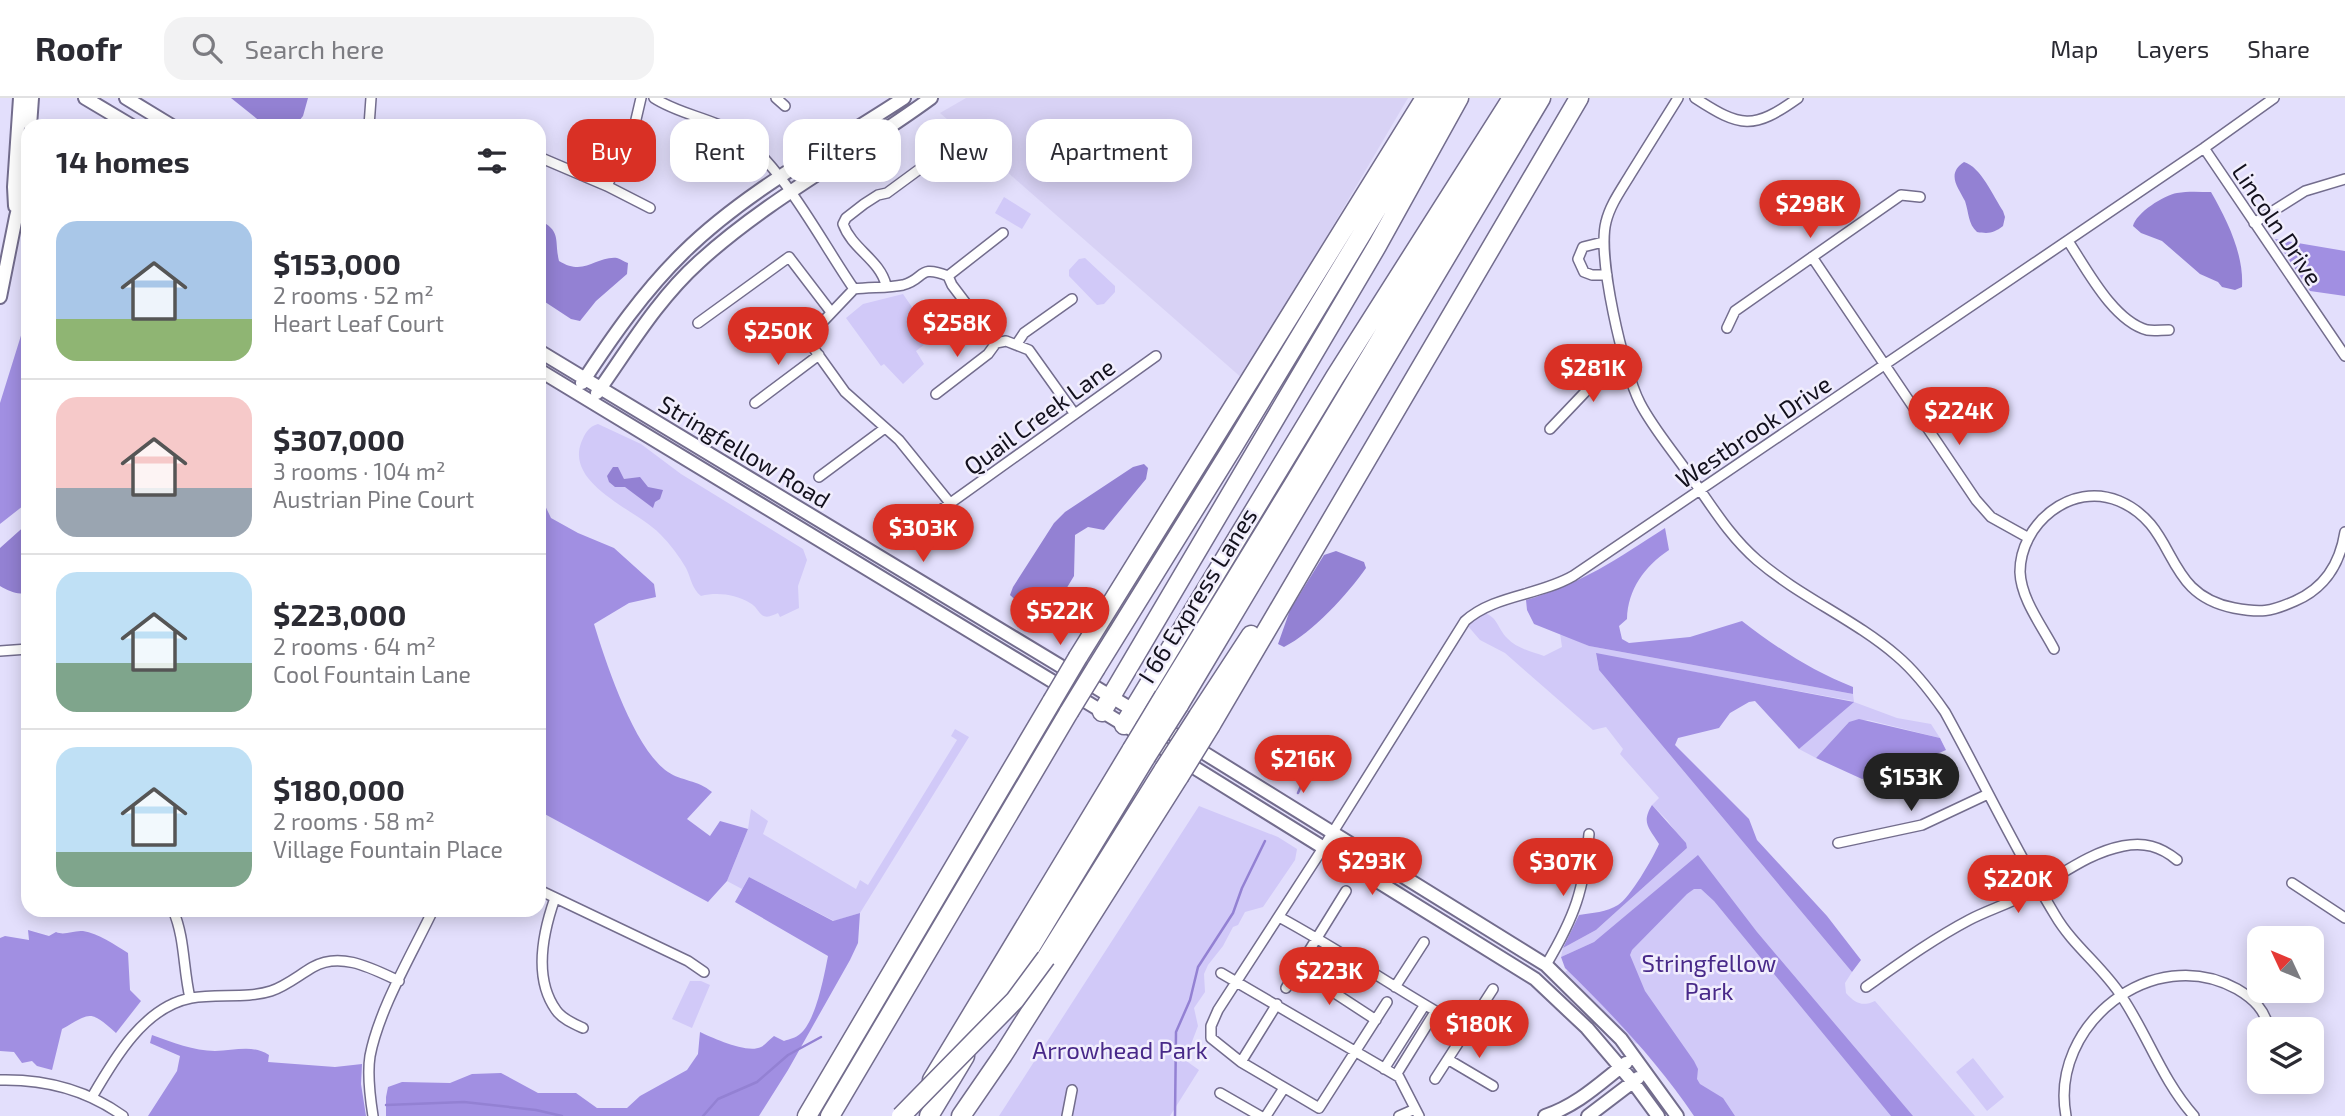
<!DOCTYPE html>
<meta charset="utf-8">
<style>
body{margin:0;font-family:"Exo 2",sans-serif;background:#f2f2f3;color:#2b2b33;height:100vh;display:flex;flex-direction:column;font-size:26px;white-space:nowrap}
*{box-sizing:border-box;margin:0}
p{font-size:23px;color:#7c7c81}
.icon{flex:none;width:38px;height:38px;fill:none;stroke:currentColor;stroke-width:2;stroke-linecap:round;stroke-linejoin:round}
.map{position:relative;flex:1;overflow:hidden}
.panel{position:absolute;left:21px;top:21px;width:525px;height:798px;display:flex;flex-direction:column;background:#fff;border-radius:21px;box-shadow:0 4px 18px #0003}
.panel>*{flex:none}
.hud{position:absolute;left:567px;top:21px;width:665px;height:63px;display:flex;gap:14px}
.needle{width:46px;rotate:314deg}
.buttons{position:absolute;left:2247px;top:828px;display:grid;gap:14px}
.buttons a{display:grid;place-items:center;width:77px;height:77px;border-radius:14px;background:#fff;box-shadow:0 4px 18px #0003;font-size:35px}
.price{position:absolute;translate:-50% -60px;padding:0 16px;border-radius:24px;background:#d93025;color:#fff;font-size:23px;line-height:46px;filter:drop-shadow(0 2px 4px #0008)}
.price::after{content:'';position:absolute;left:50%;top:42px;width:21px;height:16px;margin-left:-10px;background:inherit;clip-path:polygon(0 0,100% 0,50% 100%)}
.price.on{background:#222;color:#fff}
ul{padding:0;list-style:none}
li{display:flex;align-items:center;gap:21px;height:175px;padding:0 35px}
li+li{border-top:2px solid #e1e1e2}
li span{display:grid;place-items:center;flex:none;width:196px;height:140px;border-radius:21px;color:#555}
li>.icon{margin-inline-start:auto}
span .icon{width:84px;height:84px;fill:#fffc;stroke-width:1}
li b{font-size:30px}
h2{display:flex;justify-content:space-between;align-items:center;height:84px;padding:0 35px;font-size:30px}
.chip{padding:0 24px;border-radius:21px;background:#fff;box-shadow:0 4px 18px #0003;font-size:24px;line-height:63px}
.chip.on{background:#d93025;color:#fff}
header{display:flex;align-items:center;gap:42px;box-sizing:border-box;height:98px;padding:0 35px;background:#fff;border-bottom:2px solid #e1e1e2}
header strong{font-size:33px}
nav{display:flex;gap:38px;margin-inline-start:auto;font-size:24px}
.search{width:490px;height:63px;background:#f2f2f3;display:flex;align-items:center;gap:18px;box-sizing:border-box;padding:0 24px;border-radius:21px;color:#7c7c81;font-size:26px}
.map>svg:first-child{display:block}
</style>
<header>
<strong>Roofr</strong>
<div class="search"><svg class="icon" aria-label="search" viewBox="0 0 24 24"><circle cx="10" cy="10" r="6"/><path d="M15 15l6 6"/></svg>Search here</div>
<nav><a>Map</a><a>Layers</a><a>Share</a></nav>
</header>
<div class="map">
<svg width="2345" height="1018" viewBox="0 0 2345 1018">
<rect width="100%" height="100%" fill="#e3dffc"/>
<!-- built -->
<path fill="#d8d2f5" d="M966,0h442l-165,281 -303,-266z"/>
<!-- green -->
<path fill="#d1c9f8" d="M1004,99l27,17 -9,15 -27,-16z
M1085,160l30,28v6l-11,12 -7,1 -28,-29v-6l10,-11z
M903,196l30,44 -17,13 8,13 -21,20 -19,-20 -3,2 -35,-48 17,-14z
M598,326l43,20 40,30 122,75 4,11 -9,26 1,22 -19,9 -2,-4c-5,2 -11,6 -16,2 -4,-3 -6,-9 -12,-12 -15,-9 -33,-11 -49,-7 -9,-7 -10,-18 -15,-28 -7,-12 -16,-24 -26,-34 -23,-24 -94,-49 -79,-91 4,-10 7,-16 17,-19z
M1484,515c13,3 14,16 23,25 9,10 25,14 37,18l18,-9 -2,-14 29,13 264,48 1,8 43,16 34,6 9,14 -72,-18 -19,2 -33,36 -17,-9 54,-48 -257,-47 3,16 253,302 -7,11 1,10c9,10 16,14 29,8l100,115h-277l-35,-63 -28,-10 -70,-71 41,-29 92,-87 -104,86 -33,15 2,-9 33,-18 91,-82 -20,-28 -15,-15 7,-7 -39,-44 3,-5 -17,-22 -13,3 -88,-77 -25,-13 -13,-15z
M955,631l14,8 -109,176 -26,8 -85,-44 -7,12 -15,-8 21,-52 3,-20 17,12 -5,13 93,55 4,-9 8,5 89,-145 -6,-4z
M1199,708l79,31 19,12 -2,11 -32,47 -18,5 -7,13 -5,2 -10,19 -15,19 -4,9 1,18 -11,16 4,18 -13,34 14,10 -29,46h-171z
M690,883h11l9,4 -18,43 -20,-9z
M1973,960l31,39 -17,14 -31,-39z"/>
<!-- forest -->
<path fill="#a18fe2" d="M2275,141l70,12v45l-35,-5z
M28,215v189l-28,22v-121z
M539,395l12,25 27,15 36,15 40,36 2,13 -27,6 -35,21c12,39 40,125 74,148 13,9 30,8 44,20l-25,27 23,17 10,-15 28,8 -21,52 -19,21 -169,-91z
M1665,430l4,22c-25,17 -41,39 -42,69l-8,7 3,13 7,4 61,-6 52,-16c35,27 70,50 111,66v7l-264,-48 -55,-22 -7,-14 -1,-10c55,-16 91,-41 139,-72z
M1596,555l258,49 -55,47 -44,-48 -6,1 -19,11 -11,15 -41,10 -3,7 74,74 8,21 70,76 34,44 -9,12 -253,-302z
M1859,621l81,19 6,12 -48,21 -36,8 -46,-21 33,-36z
M1652,707l34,38 1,5 -91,82 -33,18 16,-33c13,-2 28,-3 39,-10 12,-7 35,-47 41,-61 -10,-16 -18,-21 -7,-39z
M1698,757l59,77 156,184h-22l-177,-215 -13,-12h-7l-7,5 -55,56 -2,5 15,36 49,70 4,8 -1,10 3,5 23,14 12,18h-41c-37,-55 -82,-102 -129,-148l-4,-11 33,-15z
M749,779l84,44 27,-8 -2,30 -8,17 -62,110 -29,46h-373v-19l2,-10 14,-5 48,1 22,-9 29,-1 37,20h38l21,15h30l13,-12 47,-26 11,-16 2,-22c13,6 47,22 61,15 4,-2 9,-8 13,-11l10,5c5,-2 12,-3 16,-7 16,-13 24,-58 28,-78l-93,-54z
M28,832l21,6 7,-4c9,4 17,-2 27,-1 15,2 32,14 45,22l2,37 11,11 -25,32c-27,-24 -25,-20 -54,-4l-10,41 -15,-4 -5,-5 -10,2 -8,-11 -14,-1v-113l5,-2 24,4z
M152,937c20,7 42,16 63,16 19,0 37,-7 54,4l-1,7 67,5 27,-3 -1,20 5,32h-218l29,-45 3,-15 -30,-13z"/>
<!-- water -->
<path fill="#9381d3" d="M231,0h77l-5,18 -8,10h-29z
M1964,64c17,5 29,34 39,49l2,6 -2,9c-9,7 -14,8 -26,6 -9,-8 -8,-19 -12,-31 -7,-14 -19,-27 -1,-39z
M2211,94c16,28 33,62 31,95l-7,3 -13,-3 -4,-5 -18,-8 -38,-33 -21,-8 -8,-7c3,-13 31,-31 44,-33 11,-2 23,-1 34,-1z
M539,122c23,11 15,20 20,41 26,16 36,-5 58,-3 1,0 10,5 11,5l-1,11 -31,27 -16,20 -9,-2 -32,-21z
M1144,366l4,4 -2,11 -42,51 -16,-3 -13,8 -1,41 -23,38 -7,4 -23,-13 -11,-10 3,-8 41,-64 11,-11 68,-45z
M613,369h5l6,12 16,-2 8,10 15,3 -3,9 -5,3 -2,6 -28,-21h-10l-6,-5 -2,-6z
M28,425v69c-10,4 -19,-1 -28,-6v-38z
M1336,453l28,11 2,6c-18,26 -54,65 -82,79l-6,-3 12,-34 34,-55z"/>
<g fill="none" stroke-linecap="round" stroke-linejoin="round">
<!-- stream -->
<path stroke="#9381d3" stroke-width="2.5" d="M1298,695l3,-7
M386,1007l78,-3 72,8 26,6
M703,1018l15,-17 39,-17 31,-27 33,-18
M1175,1018l1,-84 14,-32 8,-33 35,-54 9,-25 23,-47"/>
<!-- street casing -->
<g stroke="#736d8d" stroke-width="12">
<path id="street" d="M654,0c26,17 59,20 84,37 45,31 84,108 116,154
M776,0l9,8
M1678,0c-16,26 -32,51 -48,77 -9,15 -20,30 -24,47 -9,34 17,148 34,181 13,25 32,47 48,70 22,30 40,62 69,87 43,37 97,59 140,96 19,16 34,36 48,56 37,67 70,137 110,203 18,31 48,52 67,82 26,39 40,83 72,119
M1695,0c46,30 58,32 103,0
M369,28l2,-28
M2204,50l141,208
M539,59l68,29 43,22
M607,88l27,-58 7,-30
M2254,125l51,-32 40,-12
M2068,143c18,27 45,80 79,89 7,1 14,0 22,0
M1603,144l-20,5 -5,12 6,13 8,3h15
M1812,159l164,243 15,17 36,20
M948,178l55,-43
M886,187c-6,-25 -34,-36 -43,-61l3,-6 18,-14 14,-9 9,-2 34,-25
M854,191c16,-2 34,-1 49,-4 23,-6 14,-21 45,-9l4,9 44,58 10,-2 23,9 45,63
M854,191l-39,41 -5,10 2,6 33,46 54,48 51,63
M698,225l91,-66 42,55
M1727,230l8,-17 166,-116 19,2
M1016,247l8,-12 48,-34
M936,296l52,-40 8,-11
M755,305l64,-48
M1550,331l39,-41 37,-23
M819,379l66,-49
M910,434l246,-176
M2054,551c-12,-23 -33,-50 -34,-77 0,-48 51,-91 99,-71 61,26 42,93 115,107 27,5 36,4 61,-7 30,-13 45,-37 50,-69
M0,553l28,-2
M1838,745l84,-18 66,-31
M2292,785l53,35
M539,792l149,71 16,11
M555,800c-12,34 -22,80 1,112 6,9 18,14 27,18
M173,812c12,28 10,58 17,88
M1279,819c65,35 124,77 188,112
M1546,867c29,-49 38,-75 43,-131
M1298,871l78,51
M1221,875l178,104 20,39
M1395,889l29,-45
M1866,889c34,-24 67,-48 103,-67 19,-10 40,-16 59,-27 31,-16 59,-40 95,-47 21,-4 37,0 54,14
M1286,890l60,-97
M1387,904l-68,106 -78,-46 -30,-24v-12l7,-16 105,-162 142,-227c29,-26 73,-25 108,-45l631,-428 70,-50
M1449,962l44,26
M1241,964l36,-58
M1384,971l40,-63
M1396,977l39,-63
M1435,981l58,-90
M0,982c44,-1 87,10 123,36
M1220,995l40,23
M92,999c22,-38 52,-90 99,-99 26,-5 55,1 80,-7 15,-5 28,-16 42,-24 28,-16 60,2 86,14
M373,1018c-3,-19 -6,-41 -3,-60 9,-47 42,-102 63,-146
M1067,1018l5,-26
M1266,1018l18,-28
M1399,1018l16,-7
M2066,1018c-17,-91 87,-174 171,-127 17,10 28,21 32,40"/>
</g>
<!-- secondary casing -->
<g stroke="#736d8d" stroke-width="16">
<path id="secondary" d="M85,0l47,28
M126,0l46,28
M30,28l2,-28
M15,108l-1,-19 6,-89
M0,199l16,-80 9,-36 3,-33
M539,253l662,400 345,214 75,74 56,77
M539,272l640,388 356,221 52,49 46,54 25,34
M582,285c30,-46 62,-92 102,-131 62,-61 147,-106 220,-154
M597,295c32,-45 60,-93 102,-131 70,-64 156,-108 232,-164
M1545,1018c33,-11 55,-33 81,-53
M1588,1018l50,-38"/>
</g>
<!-- highway casing -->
<g stroke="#736d8d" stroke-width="21">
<path id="highway" d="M1078,559l347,-559
M1096,570l137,-221 211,-349
M1164,598l131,-214 230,-384
M1179,607l362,-607
M1102,614l275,-466 82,-148
M1198,618l53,-81
M1124,627l211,-348 177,-279
M1211,627l368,-627
M1046,860l118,-189
M979,934l167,-275
M932,982l200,-331
M807,1018l245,-415
M830,1018l239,-404
M929,1018l36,-60
M961,1018l42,-61 176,-278"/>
</g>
<!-- street -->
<use href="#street" stroke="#fff" stroke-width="9"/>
<!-- secondary -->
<use href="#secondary" stroke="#fff" stroke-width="12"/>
<!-- highway -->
<use href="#highway" stroke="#fff" stroke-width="18"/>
<!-- highway-bridge casing -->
<g stroke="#736d8d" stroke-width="21" stroke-linecap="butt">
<path id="highway-bridge" d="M1052,603l26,-44
M1069,614l27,-44
M1132,651l32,-53
M1146,659l33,-52
M1164,671l34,-53
M1179,679l32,-52
M901,1018l114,-116 31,-42"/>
</g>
<!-- highway-bridge -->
<use href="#highway-bridge" stroke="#fff" stroke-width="18"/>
</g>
<g text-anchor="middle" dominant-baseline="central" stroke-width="5" stroke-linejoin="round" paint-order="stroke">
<!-- street labels -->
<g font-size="24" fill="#13111d" stroke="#f1eefd">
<text transform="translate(2278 126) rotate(56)">Lincoln Drive</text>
<text transform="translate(1039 318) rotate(-36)">Quail Creek Lane</text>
<text transform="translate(1753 333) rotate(-34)">Westbrook Drive</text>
<text transform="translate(745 353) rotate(31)">Stringfellow Road</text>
<text transform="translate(1197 497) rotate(-58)">I 66 Express Lanes</text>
</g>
<!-- park labels -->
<g font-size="24" fill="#482989" stroke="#f1eefd">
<text x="1709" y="864">Stringfellow<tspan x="1709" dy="28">Park</tspan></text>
<text x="1120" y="951">Arrowhead Park</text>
</g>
</g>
</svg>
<div class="buttons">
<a><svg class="needle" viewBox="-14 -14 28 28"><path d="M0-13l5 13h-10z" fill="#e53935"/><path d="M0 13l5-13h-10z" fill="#7c7c81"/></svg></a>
<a><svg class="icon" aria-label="layers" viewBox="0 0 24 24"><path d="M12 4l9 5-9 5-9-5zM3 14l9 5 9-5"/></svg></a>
</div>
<b class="price" style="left:1810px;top:142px">$298K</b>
<b class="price" style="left:957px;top:261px">$258K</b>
<b class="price" style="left:778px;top:269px">$250K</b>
<b class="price" style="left:1593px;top:306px">$281K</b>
<b class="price" style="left:1959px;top:349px">$224K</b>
<b class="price" style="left:923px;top:466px">$303K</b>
<b class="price" style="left:1060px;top:549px">$522K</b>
<b class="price" style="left:1303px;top:697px">$216K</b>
<b class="price on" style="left:1911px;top:715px">$153K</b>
<b class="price" style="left:1372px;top:799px">$293K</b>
<b class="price" style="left:1563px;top:800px">$307K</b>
<b class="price" style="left:2018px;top:817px">$220K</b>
<b class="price" style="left:1329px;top:909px">$223K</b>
<b class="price" style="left:1479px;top:962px">$180K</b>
<div class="hud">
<a class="chip on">Buy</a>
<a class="chip">Rent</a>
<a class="chip">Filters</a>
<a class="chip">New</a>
<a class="chip">Apartment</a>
</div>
<section class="panel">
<h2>14 homes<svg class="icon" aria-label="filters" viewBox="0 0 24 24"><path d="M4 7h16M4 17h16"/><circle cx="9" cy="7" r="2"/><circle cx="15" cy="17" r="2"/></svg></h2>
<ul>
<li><span style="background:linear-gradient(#a9c7e8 70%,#8fb573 0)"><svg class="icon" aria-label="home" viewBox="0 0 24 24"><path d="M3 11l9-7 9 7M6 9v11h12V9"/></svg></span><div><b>$153,000</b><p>2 rooms · 52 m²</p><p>Heart Leaf Court</p></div></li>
<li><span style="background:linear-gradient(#f6c9c9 65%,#9aa5b1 0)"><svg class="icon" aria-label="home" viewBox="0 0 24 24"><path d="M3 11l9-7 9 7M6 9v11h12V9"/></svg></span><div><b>$307,000</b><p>3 rooms · 104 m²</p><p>Austrian Pine Court</p></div></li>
<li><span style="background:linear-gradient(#bfe0f5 65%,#7fa58c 0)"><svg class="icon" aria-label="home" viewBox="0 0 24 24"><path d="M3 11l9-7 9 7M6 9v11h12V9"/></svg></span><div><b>$223,000</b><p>2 rooms · 64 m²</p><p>Cool Fountain Lane</p></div></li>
<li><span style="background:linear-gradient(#bfe0f5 75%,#7fa58c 0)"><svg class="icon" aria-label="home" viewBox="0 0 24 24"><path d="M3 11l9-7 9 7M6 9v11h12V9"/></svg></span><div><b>$180,000</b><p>2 rooms · 58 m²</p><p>Village Fountain Place</p></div></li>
</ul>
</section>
</div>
